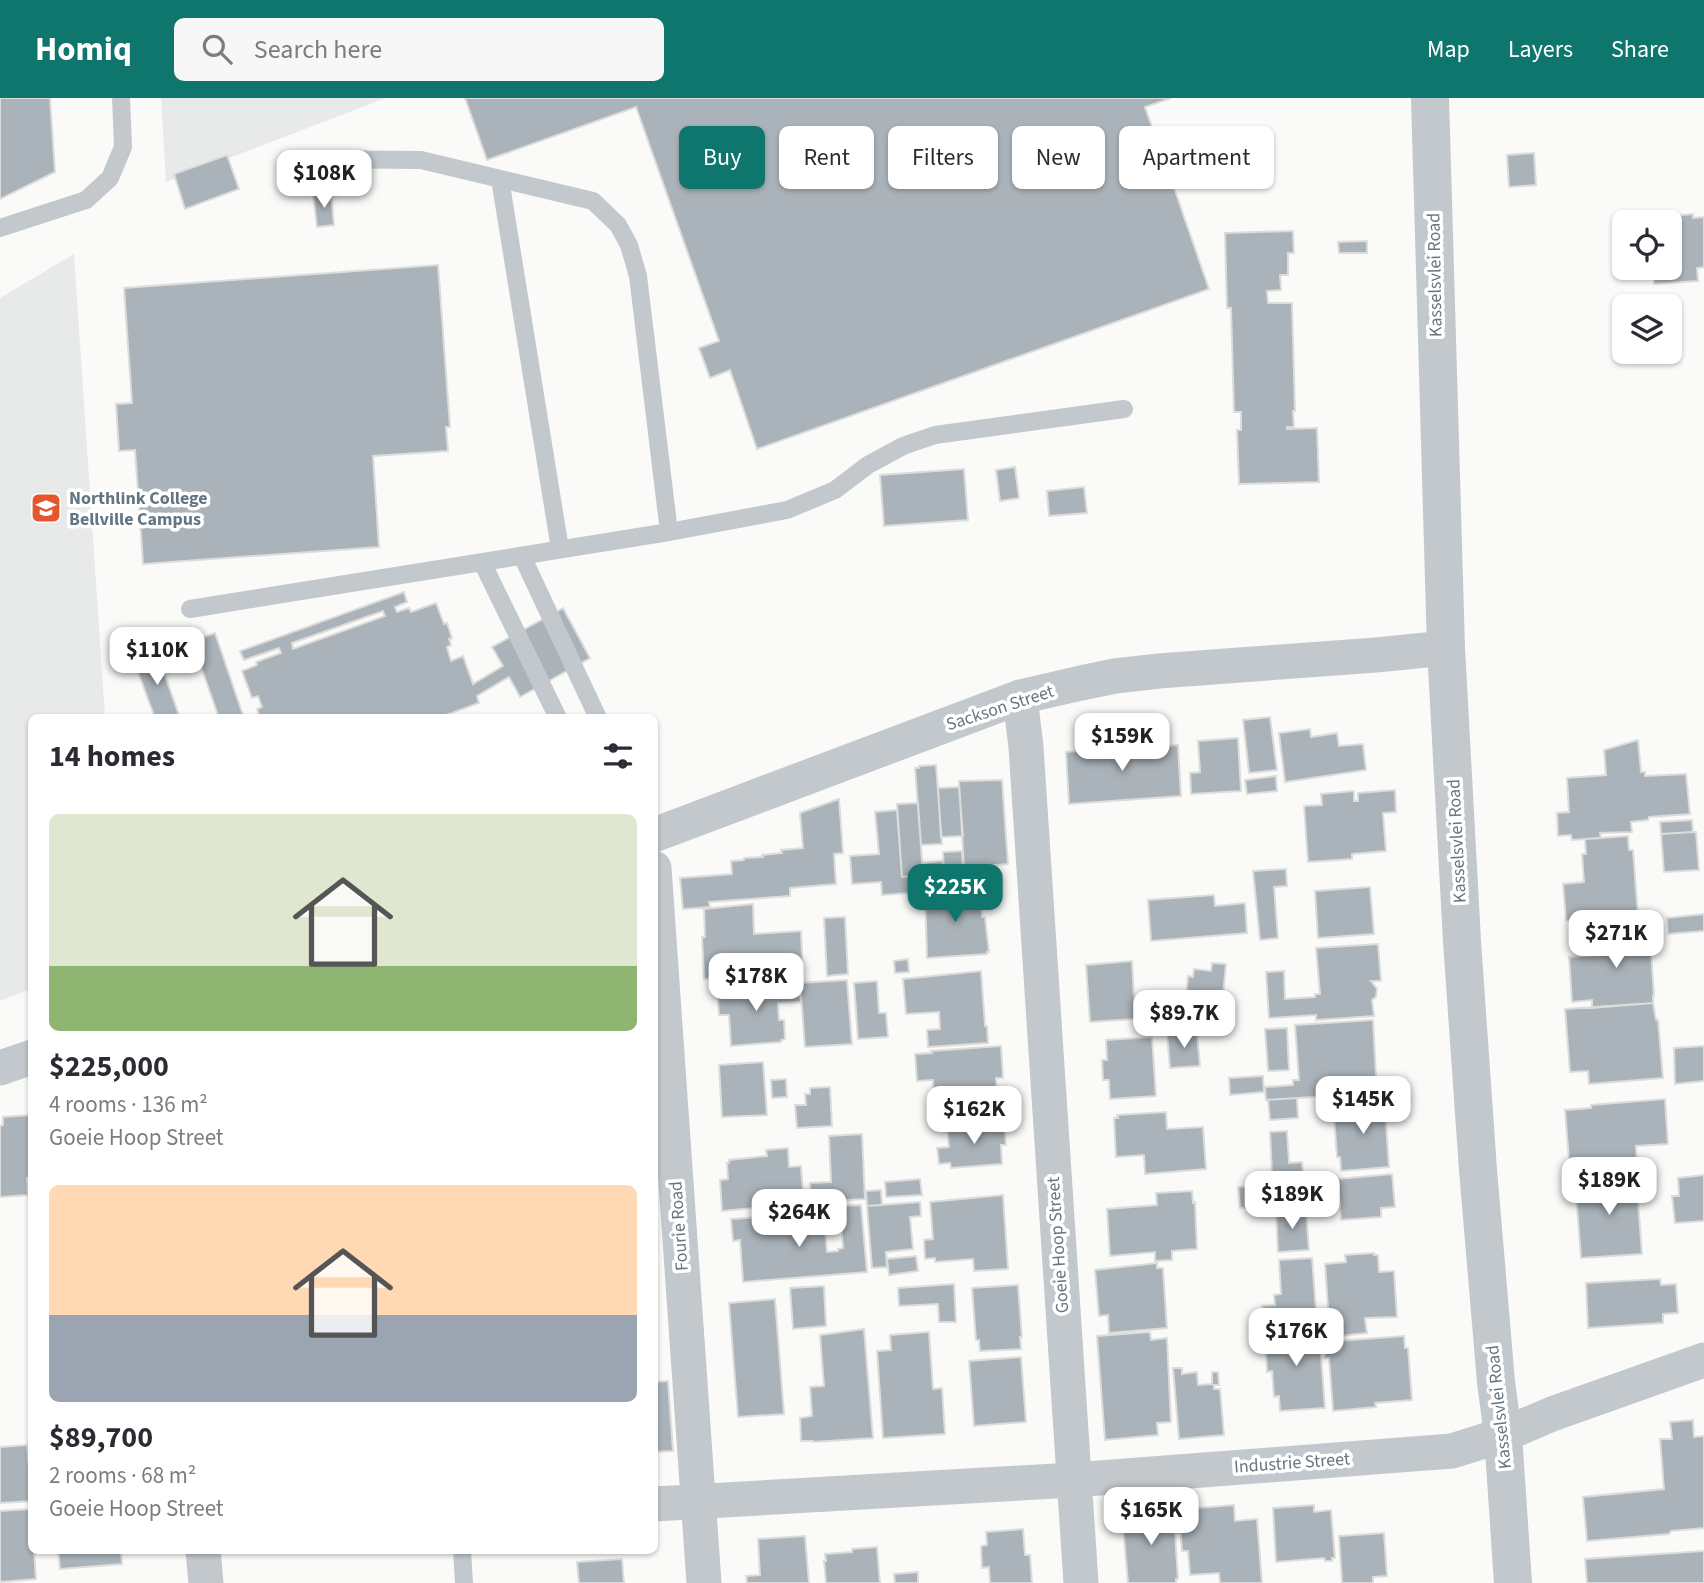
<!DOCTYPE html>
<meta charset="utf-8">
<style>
body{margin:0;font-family:"Source Sans 3",sans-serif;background:#f7f7f7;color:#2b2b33;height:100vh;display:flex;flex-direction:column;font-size:26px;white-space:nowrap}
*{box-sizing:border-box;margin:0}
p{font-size:23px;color:#7c7c81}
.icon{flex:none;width:38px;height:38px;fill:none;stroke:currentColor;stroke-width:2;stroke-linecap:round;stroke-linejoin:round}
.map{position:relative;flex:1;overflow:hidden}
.drawer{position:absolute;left:28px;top:616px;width:630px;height:840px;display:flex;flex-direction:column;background:#fff;border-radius:10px;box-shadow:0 2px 5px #0004}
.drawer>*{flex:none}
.hud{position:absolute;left:679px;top:28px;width:665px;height:63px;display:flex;gap:14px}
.buttons{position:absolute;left:1612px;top:112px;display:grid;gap:14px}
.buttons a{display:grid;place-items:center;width:70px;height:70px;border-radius:10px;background:#fff;box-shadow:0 2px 5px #0004;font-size:35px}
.price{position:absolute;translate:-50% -60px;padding:0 16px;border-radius:14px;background:#fff;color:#222;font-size:23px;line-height:46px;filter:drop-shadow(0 2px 4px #0008)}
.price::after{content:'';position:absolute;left:50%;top:42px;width:21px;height:16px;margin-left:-10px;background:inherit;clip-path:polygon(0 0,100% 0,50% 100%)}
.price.on{background:#0f766e;color:#fff}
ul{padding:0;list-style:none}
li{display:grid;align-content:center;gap:14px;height:371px;padding:0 21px}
li span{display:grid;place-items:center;height:217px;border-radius:10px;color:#555}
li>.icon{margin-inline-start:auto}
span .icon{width:126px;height:126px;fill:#fffc;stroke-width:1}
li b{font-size:30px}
h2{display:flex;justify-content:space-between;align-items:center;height:84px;padding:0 21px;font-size:30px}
.tag{padding:0 24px;border-radius:10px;background:#fff;box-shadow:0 2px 5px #0004;font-size:24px;line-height:63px}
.tag.on{background:#0f766e;color:#fff}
header{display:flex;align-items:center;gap:42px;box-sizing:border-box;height:98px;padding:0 35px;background:#0f766e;color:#fff}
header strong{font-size:33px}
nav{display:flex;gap:38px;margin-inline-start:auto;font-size:24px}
.search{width:490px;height:63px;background:#f7f7f7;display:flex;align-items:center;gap:18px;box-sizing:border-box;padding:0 24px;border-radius:10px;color:#7c7c81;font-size:26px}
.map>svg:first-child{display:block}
</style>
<header>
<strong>Homiq</strong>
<div class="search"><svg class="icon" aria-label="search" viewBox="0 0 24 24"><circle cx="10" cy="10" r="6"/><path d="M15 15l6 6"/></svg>Search here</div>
<nav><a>Map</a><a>Layers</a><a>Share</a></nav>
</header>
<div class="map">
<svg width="1704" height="1485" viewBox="0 0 1704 1485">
<rect width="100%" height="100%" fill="#fafaf8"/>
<!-- built -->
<path fill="#e8e9e9" d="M161,0h225l-220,84z
M74,156l31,463 -73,1 -1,271 -31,12v-703z"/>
<!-- building -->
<path fill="#aab3b9" stroke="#dcdcda" stroke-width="2" fill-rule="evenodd" d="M0,0h50l5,74 -55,27z
M465,0h706l-26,9 18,51 8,-3 8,22 -8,2 38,110 -452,160 -27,-79 -20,8 -11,-30 20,-7 -83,-234 -149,53z
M1534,55l2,32 -27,2 -2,-32z
M227,57l12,34 -54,20 -11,-35z
M331,95l3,32 -17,2 -4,-33z
M1693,116v4l11,-1v50l-7,1 1,13 -44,3 -1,-16h17v-46h-21v-4z
M1293,133l1,22h-6v22h-8l1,15 -14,1 1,12h24l3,108h-2l1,16h-7v2l30,-1 2,54 -80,2 -2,-54h4v-18h-7l-3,-104h-4l-2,-75z
M1367,143v12h-28l-1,-11z
M438,167l12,162h-4l2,24 -75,5 6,91 -236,17 -8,-114 -16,1 -3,-47 16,-1 -8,-115z
M1015,369l4,31 -19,3 -4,-31z
M964,371l4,51 -84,6 -4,-51z
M1084,389l3,26 -38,3 -2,-25z
M404,494l3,10 -12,5 2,5 12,-4 2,4 25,-9 8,21 3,-1 5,15 -3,1 2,6 -4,2 4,14 12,-5 10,28 30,-18 -11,-19 71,-39 27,50 -70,39 -11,-20 -32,19 2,7 -41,15h-178l-3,-9 5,-2 -4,-11 -6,2 -10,-27 15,-6 -1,-3 25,-9 -2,-5 -35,12 -4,-9zM383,513l2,5 -92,33 -1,-6z
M215,535l29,85h-25l-27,-77z
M157,555l23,65h-25l-21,-57z
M1270,619l7,53 -28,3 -6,-53z
M1310,631l1,8 26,-4 2,13 24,-2 3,26 -81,12 -6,-49z
M1238,640l3,53 -50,3 -1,-21 10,-1 -2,-31z
M1103,641l14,5v6l61,-5 3,51 -112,8 -3,-52 22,-2v-4z
M1638,642l3,32h4v4l41,-2 4,40 -41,3 -1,3 -17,2 1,10 -32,1 1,5 -29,2 -1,-5 -13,1 -1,-23 12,-1 -2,-34 39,-3 -2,-25z
M936,667l6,79 -21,1 -6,-77h4v-2z
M1276,678l1,15 -30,3 -2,-14z
M1002,682l6,84 -44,4 -5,-87z
M959,689l4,49 -22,1 -3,-49z
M1395,692l1,22 -13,1 3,38 -34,3v5l-44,3 -4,-56 18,-1 -1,-11 33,-3v10h4v-8z
M839,701l4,54 -9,1 2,30 -46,4v8l-81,6 1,5 -27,2 -3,-31 52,-4 -1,-13 13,-1v-2l19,-1 -1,-2 20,-2 -1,-3 22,-2 -3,-35z
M918,705l5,72 -21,2 -5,-73z
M897,712l5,67 21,-2 2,17 -43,3 -1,-13 -29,2 -2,-28 29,-2 -4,-42z
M1692,722l1,12 -32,2 -1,-12z
M1693,734h3l3,38 -35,2 -3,-38z
M1628,738l1,14h4l5,66 -72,5 -3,-37 21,-2 -2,-28h4l-1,-15z
M962,753l1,20h-12l2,18h-8l-2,-37z
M943,763l2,28 -19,1 -2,-27z
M1286,771l1,17 -13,1 4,51 -18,2 -7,-69z
M1370,789l4,47 -56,4 -3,-47z
M981,791l1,28h3l4,35h-2v2l-60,4 -2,-65z
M1214,797l1,11 30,-3 2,30 -96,8 -3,-41z
M753,806l1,30 47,-3 2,43 -99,5 -2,-42h3l-1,-28z
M1704,816v17l-36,3 -1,-16z
M845,819l3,57 -21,2 -3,-58z
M1649,824l5,74h-1v7l-61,5v-8l-20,2 -3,-45 29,-2 -1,-10 16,-1 -1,-19z
M1378,846l3,37h-10l6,8 -1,8 -4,3 2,16 -58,4v-5l-47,3 -3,-46 18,-1 1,28 30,-2v-3h5l-4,-46z
M908,861l1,13 -14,1 -1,-12z
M1132,863l2,36 6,-1 1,13 -6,1v9l-45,3 -4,-57z
M1212,865l14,1 -4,43 -32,-4 1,-4 -5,-1 2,-22 5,1 1,-8 17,2z
M981,873l4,55h2l1,17 -60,4 -1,-17 13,-1 -1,-17 -33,2 -3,-35z
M847,882l5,64 -47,3 -5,-64z
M877,883l2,32h7l2,24 -30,2 -4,-56z
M777,887l1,2 21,-1 2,16 -23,1 1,17h5l1,19 -4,1v2l-50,4 -2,-31h-10l-2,-25z
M1653,905l3,17h2l5,58 -74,6 -1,-13 -18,1 -5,-63z
M1373,922l4,73 -111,7 -1,-13 28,-2v-5h6l-4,-55z
M1287,930l2,42 -21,1 -3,-42z
M1197,934l3,34 -30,2 -3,-34z
M1152,939l4,59 -46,3 -1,-19h-6l-1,-20h5l-1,-20z
M1001,948l2,32h-7l1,16 -63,4 -1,-18 -16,1 -2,-27 17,-1 -1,-2z
M1704,948v35l-29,3 -1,-36z
M763,964l4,53 -45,2 -3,-52z
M1263,978l1,16 -34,3 -1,-17z
M786,981l1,18 -15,1 -1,-18z
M830,989l2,39 -35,2 -2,-23h11l-1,-11h5v-6z
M1384,995l5,74 -48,4 -1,-14h-3l-3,-41 29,-3 -2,-18z
M1297,1000l1,20 -28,2 -2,-20z
M1665,1001l3,45 -32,2 1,28 -65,4 -2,-18h-1l-4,-50 26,-2v-3z
M1166,1014l1,17 36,-2 3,42 -61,5 -1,-19 -28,2 -2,-39h4l-1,-3z
M32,1017v63h-5l1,17 -28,2v-71l3,-1v-8z
M1004,1024l2,23h-5l1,19 -51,4 -1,-5 -11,1 -2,-16 12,-1 -2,-20z
M1287,1033l2,32 13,-1 1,11 -31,2 -2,-43z
M862,1036l3,65 -54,3 -1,-19 21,-1 -2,-46z
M788,1050l1,19 12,-1 2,27h3v10l-84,8 -2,-31 8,-1 -1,-16h2v-3l38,-4 -1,-6z
M1392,1076l3,33 -14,1v9l-40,3 -3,-41z
M1633,1076v15l4,-1 5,66 -61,4 -5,-63 3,-1v-16z
M1704,1077v46l-29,2 -3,-27h7l-1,-18z
M920,1081l2,16 -36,2 -1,-15z
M1269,1087v21l-29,2 -2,-21z
M881,1092l1,15 -15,1 -1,-15z
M1192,1093l1,12 2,-1 2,47 -25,2v9l-17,1v-9l-45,4 -3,-47 50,-4 -1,-12z
M1003,1097l5,74 -34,2 -1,-12 -38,3v-4l-10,1 -1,-19 9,-1 -3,-37z
M920,1104l1,14 -11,1 3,32 -27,3 1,15 -15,1 -5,-62z
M861,1107l6,67 -124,10 -3,-42 -7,1 -2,-22 45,-3v15l49,-3 2,24 11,-1v-2l5,-1 -3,-42z
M1306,1111l3,41 -31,2 -2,-40z
M1374,1155v2h4l1,17 15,-1 3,46 -32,1 2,15 -37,4 -5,-73 21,-2 -1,-7z
M916,1158l2,15 -29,4 -2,-16z
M1312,1160l5,66 -53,4 -2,-22 13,-1 -1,-10 7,-1 -2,-34z
M1157,1165v5h6l4,60 -58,5 -1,-18 -9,1 -4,-46z
M1660,1181l1,6 15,-1 2,29 -15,1v9l-75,5 -2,-45z
M954,1186l2,38h-17l-1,-18 -39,2 -1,-18z
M1018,1187l4,52h-2l1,12 -41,2 -1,-11h-3l-4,-52z
M824,1188l2,40 -33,3 -3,-41z
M775,1201l9,115 -46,3 -9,-114z
M1319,1230l6,80 -45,3 -1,-15 -5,1 -2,-26 -5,1 -2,-38 9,-1v-2z
M864,1231l9,109 -60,4v-1h-12l-1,-23 12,-2 -2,-29 14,-1 -4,-51z
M929,1234l4,57 9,-1 3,46 -62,4 -6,-87 14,-1 -1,-15z
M1150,1234l1,8 16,-2 4,84 -14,1 1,12 -53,5 -8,-104z
M1404,1238l1,12h3l4,52 -37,3 1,4 -43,4 -4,-53h-4l-1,-16z
M1021,1259l5,65 -52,4 -5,-65z
M1173,1270h9v6l15,-2 1,13 14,-1v-12h6l1,13h-5v4h6l4,46 -45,4z
M668,1283l5,70 -19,1v-70z
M1693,1322l1,17 10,-1v92l-33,3 -2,3 -82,7 -4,-44 81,-8 -4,-50h12l-2,-17z
M27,1347l5,56 -32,2v-56z
M1234,1407l1,16 22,-2 5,64h-42l-1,-10 -29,2 -2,-24h-6l-3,-38h6v-4z
M1314,1407v7l17,-2 4,48h-3v3h-7l-1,-3 -48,4 -3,-54z
M32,1411v41h2l2,29 -36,3v-71z
M1178,1413l2,22h-5l3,46h-2v4h-48l-6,-68z
M1023,1431l2,26h5l2,28h-42l-1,-16 -7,1 -1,-22 6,-1 -1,-13z
M1384,1435l3,43 -14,1v6h-31l-3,-47z
M805,1438l4,47h-62l-1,-7 14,-1 -2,-36z
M877,1449l3,36h-54l-2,-22h2l-1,-7 27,-2v-3z
M58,1452h63l1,14 -62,5z
M1704,1453v32h-117l-2,-24z
M622,1461l2,24h-45l-2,-21z
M918,1474v11h-23l-1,-9z"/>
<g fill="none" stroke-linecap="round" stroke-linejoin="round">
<!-- service -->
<path stroke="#c3c8cc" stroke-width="18" d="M298,61l123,1 172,41 25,24 11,20 9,31 31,256
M500,81l60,370
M0,130l86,-28 24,-22 13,-31 -2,-49
M522,458l76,162
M482,464l76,156
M190,511l479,-77 118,-22 48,-20 33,-25 35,-19 32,-11 189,-26
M462,1452l2,33"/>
<!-- minor -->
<path stroke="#c3c8cc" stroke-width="35" d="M1020,599l6,50 55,836
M654,737l366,-138 61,-14 34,-7 44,-5 217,-16 70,-7
M654,770l50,715
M0,970l32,-11
M654,1406l419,-24 379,-29 51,-16 49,-21 152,-54
M203,1452l3,33"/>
<!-- tertiary -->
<path stroke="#c3c8cc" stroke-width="38" d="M1430,0l16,550 16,293 16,229 18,212 7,53 10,148"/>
</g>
<!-- icons -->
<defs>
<g id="university-square" transform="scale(1.575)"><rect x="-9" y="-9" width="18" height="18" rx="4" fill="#e4572e" stroke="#fff"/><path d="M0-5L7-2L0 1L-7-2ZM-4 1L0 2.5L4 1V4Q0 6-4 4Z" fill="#fff"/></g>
</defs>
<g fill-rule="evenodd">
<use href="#university-square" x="46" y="410"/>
</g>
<g text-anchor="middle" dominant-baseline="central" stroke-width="7" stroke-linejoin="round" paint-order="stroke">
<!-- street labels -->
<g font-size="18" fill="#657683" stroke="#fff">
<text transform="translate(1435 177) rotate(-91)">Kasselsvlei Road</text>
<text transform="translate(1000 610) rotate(-18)">Sackson Street</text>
<text transform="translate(1457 743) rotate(-93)">Kasselsvlei Road</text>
<text transform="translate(679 1128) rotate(-94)">Fourie Road</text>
<text transform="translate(1058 1147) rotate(-94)">Goeie Hoop Street</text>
<text transform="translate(1499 1309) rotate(-96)">Kasselsvlei Road</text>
<text transform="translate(1292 1365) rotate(-4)">Industrie Street</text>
</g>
<!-- poi labels -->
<g font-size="18" font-weight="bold" fill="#657683" stroke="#fff" text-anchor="start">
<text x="69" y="400">Northlink College<tspan x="69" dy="21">Bellville Campus</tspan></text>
</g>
</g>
</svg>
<div class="buttons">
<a><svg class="icon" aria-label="locate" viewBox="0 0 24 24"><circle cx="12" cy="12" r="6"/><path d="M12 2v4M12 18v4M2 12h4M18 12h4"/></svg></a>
<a><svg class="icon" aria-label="layers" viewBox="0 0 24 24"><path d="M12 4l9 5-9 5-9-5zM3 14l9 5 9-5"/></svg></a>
</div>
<b class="price" style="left:324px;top:112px">$108K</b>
<b class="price" style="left:157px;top:589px">$110K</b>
<b class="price" style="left:1122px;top:675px">$159K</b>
<b class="price on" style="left:955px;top:826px">$225K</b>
<b class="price" style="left:1616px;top:872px">$271K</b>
<b class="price" style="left:756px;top:915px">$178K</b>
<b class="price" style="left:1184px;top:952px">$89.7K</b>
<b class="price" style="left:1363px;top:1038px">$145K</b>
<b class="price" style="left:974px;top:1048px">$162K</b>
<b class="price" style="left:1609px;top:1119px">$189K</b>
<b class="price" style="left:1292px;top:1133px">$189K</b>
<b class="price" style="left:799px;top:1151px">$264K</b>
<b class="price" style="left:1296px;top:1270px">$176K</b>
<b class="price" style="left:1151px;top:1449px">$165K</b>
<div class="hud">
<a class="tag on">Buy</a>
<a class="tag">Rent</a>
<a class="tag">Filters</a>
<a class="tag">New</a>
<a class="tag">Apartment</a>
</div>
<section class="drawer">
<h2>14 homes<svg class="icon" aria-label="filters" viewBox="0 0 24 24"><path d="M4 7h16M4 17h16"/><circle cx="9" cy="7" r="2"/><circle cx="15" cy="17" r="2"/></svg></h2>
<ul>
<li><span style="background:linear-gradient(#dfe7d0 70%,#8fb573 0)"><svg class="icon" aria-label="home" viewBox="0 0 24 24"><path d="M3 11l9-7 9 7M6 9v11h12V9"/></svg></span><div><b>$225,000</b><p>4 rooms · 136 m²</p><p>Goeie Hoop Street</p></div></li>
<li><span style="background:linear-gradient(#ffd9b3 60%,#9aa5b1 0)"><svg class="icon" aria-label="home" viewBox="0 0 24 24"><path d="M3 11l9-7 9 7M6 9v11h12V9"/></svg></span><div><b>$89,700</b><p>2 rooms · 68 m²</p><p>Goeie Hoop Street</p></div></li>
</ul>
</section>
</div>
